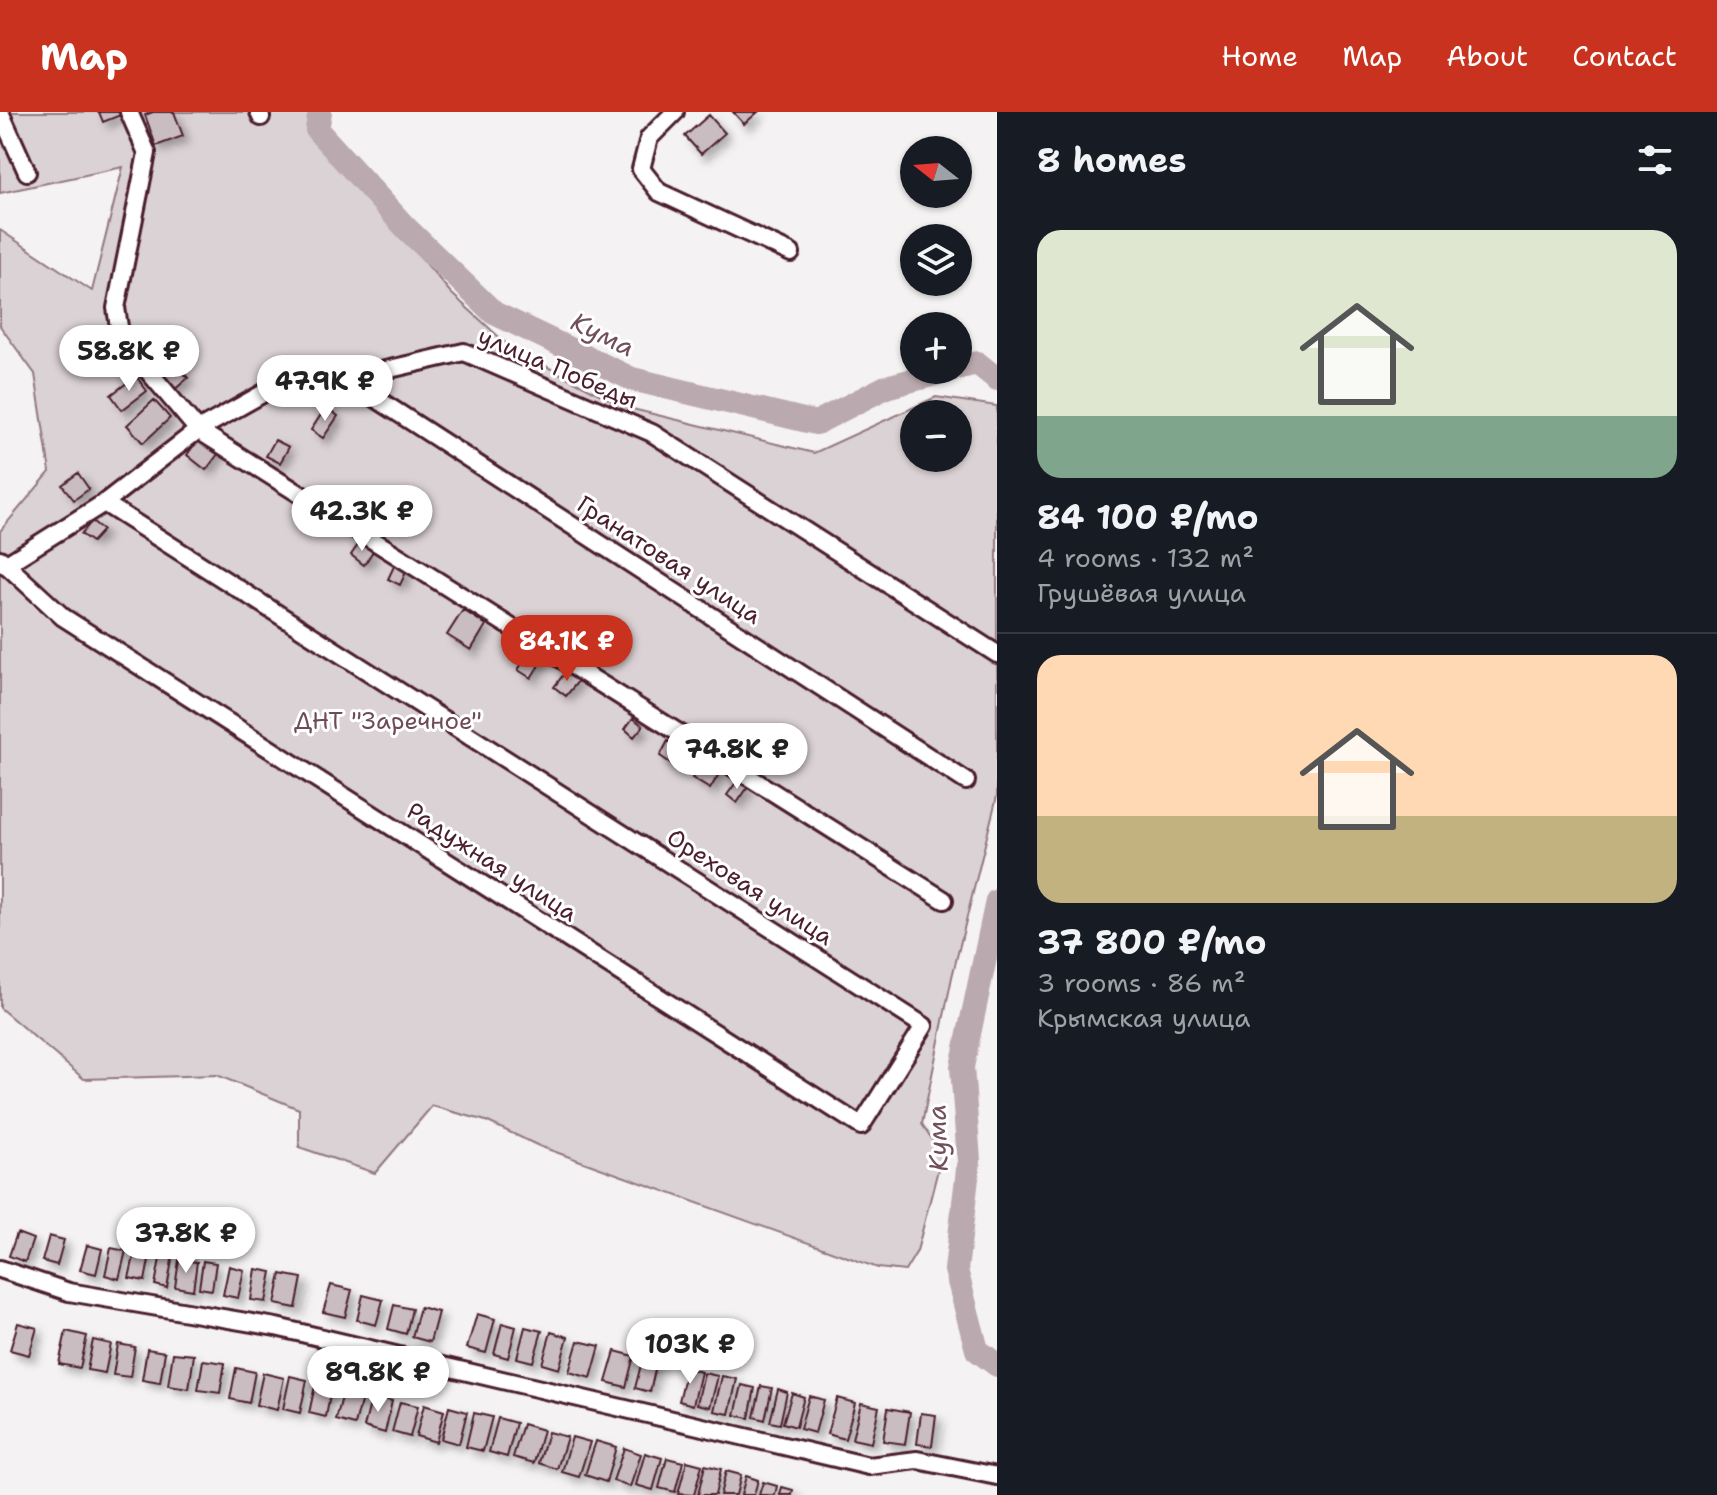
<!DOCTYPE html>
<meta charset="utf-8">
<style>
body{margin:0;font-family:"Shantell Sans",sans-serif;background:#242831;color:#f1f3f6;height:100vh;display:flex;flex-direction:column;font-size:30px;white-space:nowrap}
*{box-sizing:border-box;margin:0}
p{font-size:26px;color:#9ea1a6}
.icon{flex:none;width:44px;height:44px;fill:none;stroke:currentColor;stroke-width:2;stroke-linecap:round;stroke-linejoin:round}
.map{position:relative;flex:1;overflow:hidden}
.details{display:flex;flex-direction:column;background:#171b24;width:720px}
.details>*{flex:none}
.needle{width:52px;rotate:287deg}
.fabs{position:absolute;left:900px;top:24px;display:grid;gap:16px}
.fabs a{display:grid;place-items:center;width:72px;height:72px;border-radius:50%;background:#171b24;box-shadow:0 2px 6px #0004;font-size:40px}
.price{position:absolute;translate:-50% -68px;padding:0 18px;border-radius:28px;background:#fff;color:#222;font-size:26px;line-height:52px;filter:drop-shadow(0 2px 4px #0008)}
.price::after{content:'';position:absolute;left:50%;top:48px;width:24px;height:18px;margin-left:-12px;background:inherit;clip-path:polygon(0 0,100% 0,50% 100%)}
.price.current{background:#c8321e;color:#fff}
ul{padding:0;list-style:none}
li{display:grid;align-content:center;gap:16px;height:424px;padding:0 40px}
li+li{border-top:2px solid #363941}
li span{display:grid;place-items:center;height:248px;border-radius:24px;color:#555}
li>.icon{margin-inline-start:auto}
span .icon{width:144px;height:144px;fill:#fffc;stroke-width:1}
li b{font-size:34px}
h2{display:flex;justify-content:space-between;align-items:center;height:96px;padding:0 40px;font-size:34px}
header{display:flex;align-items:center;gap:48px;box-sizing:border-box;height:112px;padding:0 40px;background:#c8321e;color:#fff}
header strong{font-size:38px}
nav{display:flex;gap:44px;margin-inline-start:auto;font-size:28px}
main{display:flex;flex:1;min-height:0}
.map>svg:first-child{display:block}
</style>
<header>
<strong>Map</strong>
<nav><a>Home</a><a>Map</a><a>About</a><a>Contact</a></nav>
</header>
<main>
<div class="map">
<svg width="997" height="1383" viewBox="0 0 997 1383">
<defs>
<filter id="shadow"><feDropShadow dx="6" dy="6" stdDeviation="4" flood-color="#0004"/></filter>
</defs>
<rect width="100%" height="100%" fill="#f4f2f2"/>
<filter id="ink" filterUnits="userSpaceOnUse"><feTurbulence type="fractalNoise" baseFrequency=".0125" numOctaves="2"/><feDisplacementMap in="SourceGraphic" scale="16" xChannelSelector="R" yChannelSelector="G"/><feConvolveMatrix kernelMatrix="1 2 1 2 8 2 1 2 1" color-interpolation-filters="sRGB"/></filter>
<g filter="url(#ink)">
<!-- green -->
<path fill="#dbd2d5" stroke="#927880" stroke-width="2" fill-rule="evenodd" d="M0,0h310l-1,12 142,169 60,55 113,59 190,46 122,-56 61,9v390l-45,181 -30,147 20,30 -25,97 -12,20 -27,-3 -339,-122 -53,-25 -54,-15 -57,67 -76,-26v-38l-82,-34 -133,4 -84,-71v-477l50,-59 -15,-98 -35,-48v-96l92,61 31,-124 -123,26zM914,302h44v44h-44z"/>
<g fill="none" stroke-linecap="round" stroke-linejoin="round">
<!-- river -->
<path stroke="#baa9ae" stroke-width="24" d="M320,0l-3,18 89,98 88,85 138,66 184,44 70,-36 65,-17
M958,256l19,-5 20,16
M997,789l-35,166 7,94 -13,109 21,80 20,15"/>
</g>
<!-- building -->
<path fill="#cabdc1" stroke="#4a1f2b" stroke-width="2" filter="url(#shadow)" d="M99,0h23l1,2 -20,8z
M153,0h21l9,24 -27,10 -11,-31z
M733,0h25l-14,12z
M709,3l16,18 -24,21 -16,-18z
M175,252l13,14 -15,13 -13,-14z
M136,264l11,15 -25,19 -11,-15z
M154,288l16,18 -27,25 -16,-18z
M326,295l12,9 -15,22 -12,-8z
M201,323l20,15 -15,20 -19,-15z
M275,328l14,7 -9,16 -14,-7z
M78,361l11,16 -15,11 -12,-15z
M92,409l11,9 -11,12 -11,-8z
M360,430l13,9 -9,14 -13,-10z
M395,452l12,6 -7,15 -12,-6z
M463,498l23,15 -15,25 -24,-15z
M531,537l13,8 -13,21 -13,-8z
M567,558l12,10 -13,16 -12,-9z
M633,606l10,8 -9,11 -9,-8z
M668,629l13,8 -9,15 -12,-8z
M702,649l18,11 -10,17 -18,-11z
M738,668l10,7 -11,16 -10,-8z
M17,1121l16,6 -8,23 -16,-6z
M49,1124l15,4 -7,25 -15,-4z
M87,1133l15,4 -6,25 -16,-4z
M111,1136l15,3 -7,28 -14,-4z
M135,1140l15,3 -5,26 -16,-3z
M161,1141l12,2 -6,33 -12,-3z
M179,1148l18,2 -4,28 -18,-3z
M203,1149l13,2 -4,27 -13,-2z
M229,1154l15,4 -6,28 -15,-3z
M256,1157l16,3 -6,30 -15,-2z
M281,1162l21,4 -6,30 -21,-4z
M331,1173l21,5 -7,27 -22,-5z
M363,1183l20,5 -7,25 -19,-5z
M394,1193l18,4 -6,25 -18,-5z
M420,1195l18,5 -8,30 -18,-5z
M477,1202l18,5 -9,34 -19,-5z
M18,1211l19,5 -8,27 -19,-5z
M502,1211l14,4 -8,31 -14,-4z
M525,1215l17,4 -9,31 -16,-4z
M66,1219l21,5 -7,32 -21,-4z
M551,1220l17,5 -9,32 -17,-5z
M93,1228l18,4 -6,29 -18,-3z
M578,1229l22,5 -9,32 -22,-6z
M118,1232l17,3 -5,30 -17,-2z
M147,1237l18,3 -5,31 -18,-3z
M615,1239l19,5 -8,31 -20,-5z
M173,1241l21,2 -5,34 -21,-3z
M643,1245l14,4 -7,31 -15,-4z
M203,1248l22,3 -5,30 -22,-3z
M236,1256l19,4 -6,31 -19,-4z
M687,1256l14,4 -8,33 -14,-4z
M263,1261l21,5 -7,32 -21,-5z
M704,1261l14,3 -8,31 -13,-3z
M290,1264l17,4 -7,33 -17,-4z
M722,1264l15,3 -8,35 -15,-3z
M316,1269l16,3 -6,33 -17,-4z
M742,1273l13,3 -6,30 -14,-3z
M761,1274l11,2 -7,32 -11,-3z
M344,1277l19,5 -8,31 -19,-5z
M778,1277l9,3 -7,32 -10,-2z
M792,1281l12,4 -8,30 -13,-4z
M372,1284l20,5 -7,32 -21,-6z
M809,1284l15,4 -9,33 -15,-4z
M837,1286l18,5 -10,36 -18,-5z
M400,1290l18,4 -8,31 -18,-5z
M861,1291l18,4 -8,36 -19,-4z
M424,1293l20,6 -8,31 -20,-6z
M449,1295l18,5 -8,32 -18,-5z
M888,1296l22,4 -5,32 -22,-3z
M474,1301l18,4 -9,34 -17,-4z
M921,1301l15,2 -4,31 -15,-2z
M498,1306l18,5 -9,34 -18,-5z
M523,1312l20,6 -9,33 -21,-6z
M548,1320l19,5 -10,32 -18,-6z
M572,1325l18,5 -11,35 -17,-5z
M596,1329l20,6 -10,35 -21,-7z
M624,1336l17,6 -11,33 -17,-6z
M645,1341l17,5 -9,32 -17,-5z
M667,1346l16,4 -8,30 -16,-4z
M687,1349l15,4 -8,30 -16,-1z
M705,1353l16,4 -6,26h-17z
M726,1359l15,4 -5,20h-16z
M746,1364l12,4 -4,15h-13z
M763,1370l14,4 -2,9h-16z
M782,1375l11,3 -1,5h-12z"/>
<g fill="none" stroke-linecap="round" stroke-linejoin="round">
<!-- minor casing -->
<g stroke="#4a1f2b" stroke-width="22">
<path id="minor" d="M0,0l27,60
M129,0l18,41 -31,155 5,31 77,91 746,470
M259,0l2,5
M675,0l-26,26 -8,31 18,23 132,61
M346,267l620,402
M0,447l63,58 798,509 63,-100 -820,-523
M5,453l99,-62 94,-73 80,-45 68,-6 118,-27 188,81 345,221
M0,1157l69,23 207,35 593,139 48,-6 80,16"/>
</g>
<!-- minor -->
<use href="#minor" stroke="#fff" stroke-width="16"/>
</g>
</g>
<g text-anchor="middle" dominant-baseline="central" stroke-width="6" stroke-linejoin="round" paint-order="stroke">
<!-- street labels -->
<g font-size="24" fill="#4a1f2b" stroke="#fff">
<text transform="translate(558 256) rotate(23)">улица Победы</text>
<text transform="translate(669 448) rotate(33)">Гранатовая улица</text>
<text transform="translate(492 750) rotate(33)">Радужная улица</text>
<text transform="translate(750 775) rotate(33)">Ореховая улица</text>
</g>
<!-- park labels -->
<g font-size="24" fill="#6e4c56" stroke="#fff">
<text x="388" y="609">ДНТ "Заречное"</text>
</g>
<!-- water labels -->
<g font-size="26" font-style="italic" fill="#714f59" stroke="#fff">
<text transform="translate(603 222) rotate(26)">Кума</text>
<text transform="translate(937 1026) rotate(-92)">Кума</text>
</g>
</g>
</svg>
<div class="fabs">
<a><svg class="needle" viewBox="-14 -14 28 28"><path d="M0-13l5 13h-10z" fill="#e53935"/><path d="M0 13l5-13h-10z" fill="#9ea1a6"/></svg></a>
<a><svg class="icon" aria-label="layers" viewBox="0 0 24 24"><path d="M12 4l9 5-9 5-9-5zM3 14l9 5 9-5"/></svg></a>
<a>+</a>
<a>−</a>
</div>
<b class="price" style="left:129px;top:281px">58.8K ₽</b>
<b class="price" style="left:325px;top:311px">47.9K ₽</b>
<b class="price" style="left:362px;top:441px">42.3K ₽</b>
<b class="price current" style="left:567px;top:571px">84.1K ₽</b>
<b class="price" style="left:737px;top:679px">74.8K ₽</b>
<b class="price" style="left:186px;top:1163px">37.8K ₽</b>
<b class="price" style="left:690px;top:1274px">103K ₽</b>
<b class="price" style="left:378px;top:1302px">89.8K ₽</b>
</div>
<section class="details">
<h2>8 homes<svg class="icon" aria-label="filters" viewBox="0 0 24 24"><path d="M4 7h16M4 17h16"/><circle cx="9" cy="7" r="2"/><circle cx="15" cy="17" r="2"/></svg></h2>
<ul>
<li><span style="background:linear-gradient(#dfe7d0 75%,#7fa58c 0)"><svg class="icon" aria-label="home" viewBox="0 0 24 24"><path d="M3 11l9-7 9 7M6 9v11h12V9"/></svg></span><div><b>84 100 ₽/mo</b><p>4 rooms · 132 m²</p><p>Грушёвая улица</p></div></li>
<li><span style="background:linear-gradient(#ffd9b3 65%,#c2b280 0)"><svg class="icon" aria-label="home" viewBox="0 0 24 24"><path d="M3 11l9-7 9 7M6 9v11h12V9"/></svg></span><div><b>37 800 ₽/mo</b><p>3 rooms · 86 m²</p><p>Крымская улица</p></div></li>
</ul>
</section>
</main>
